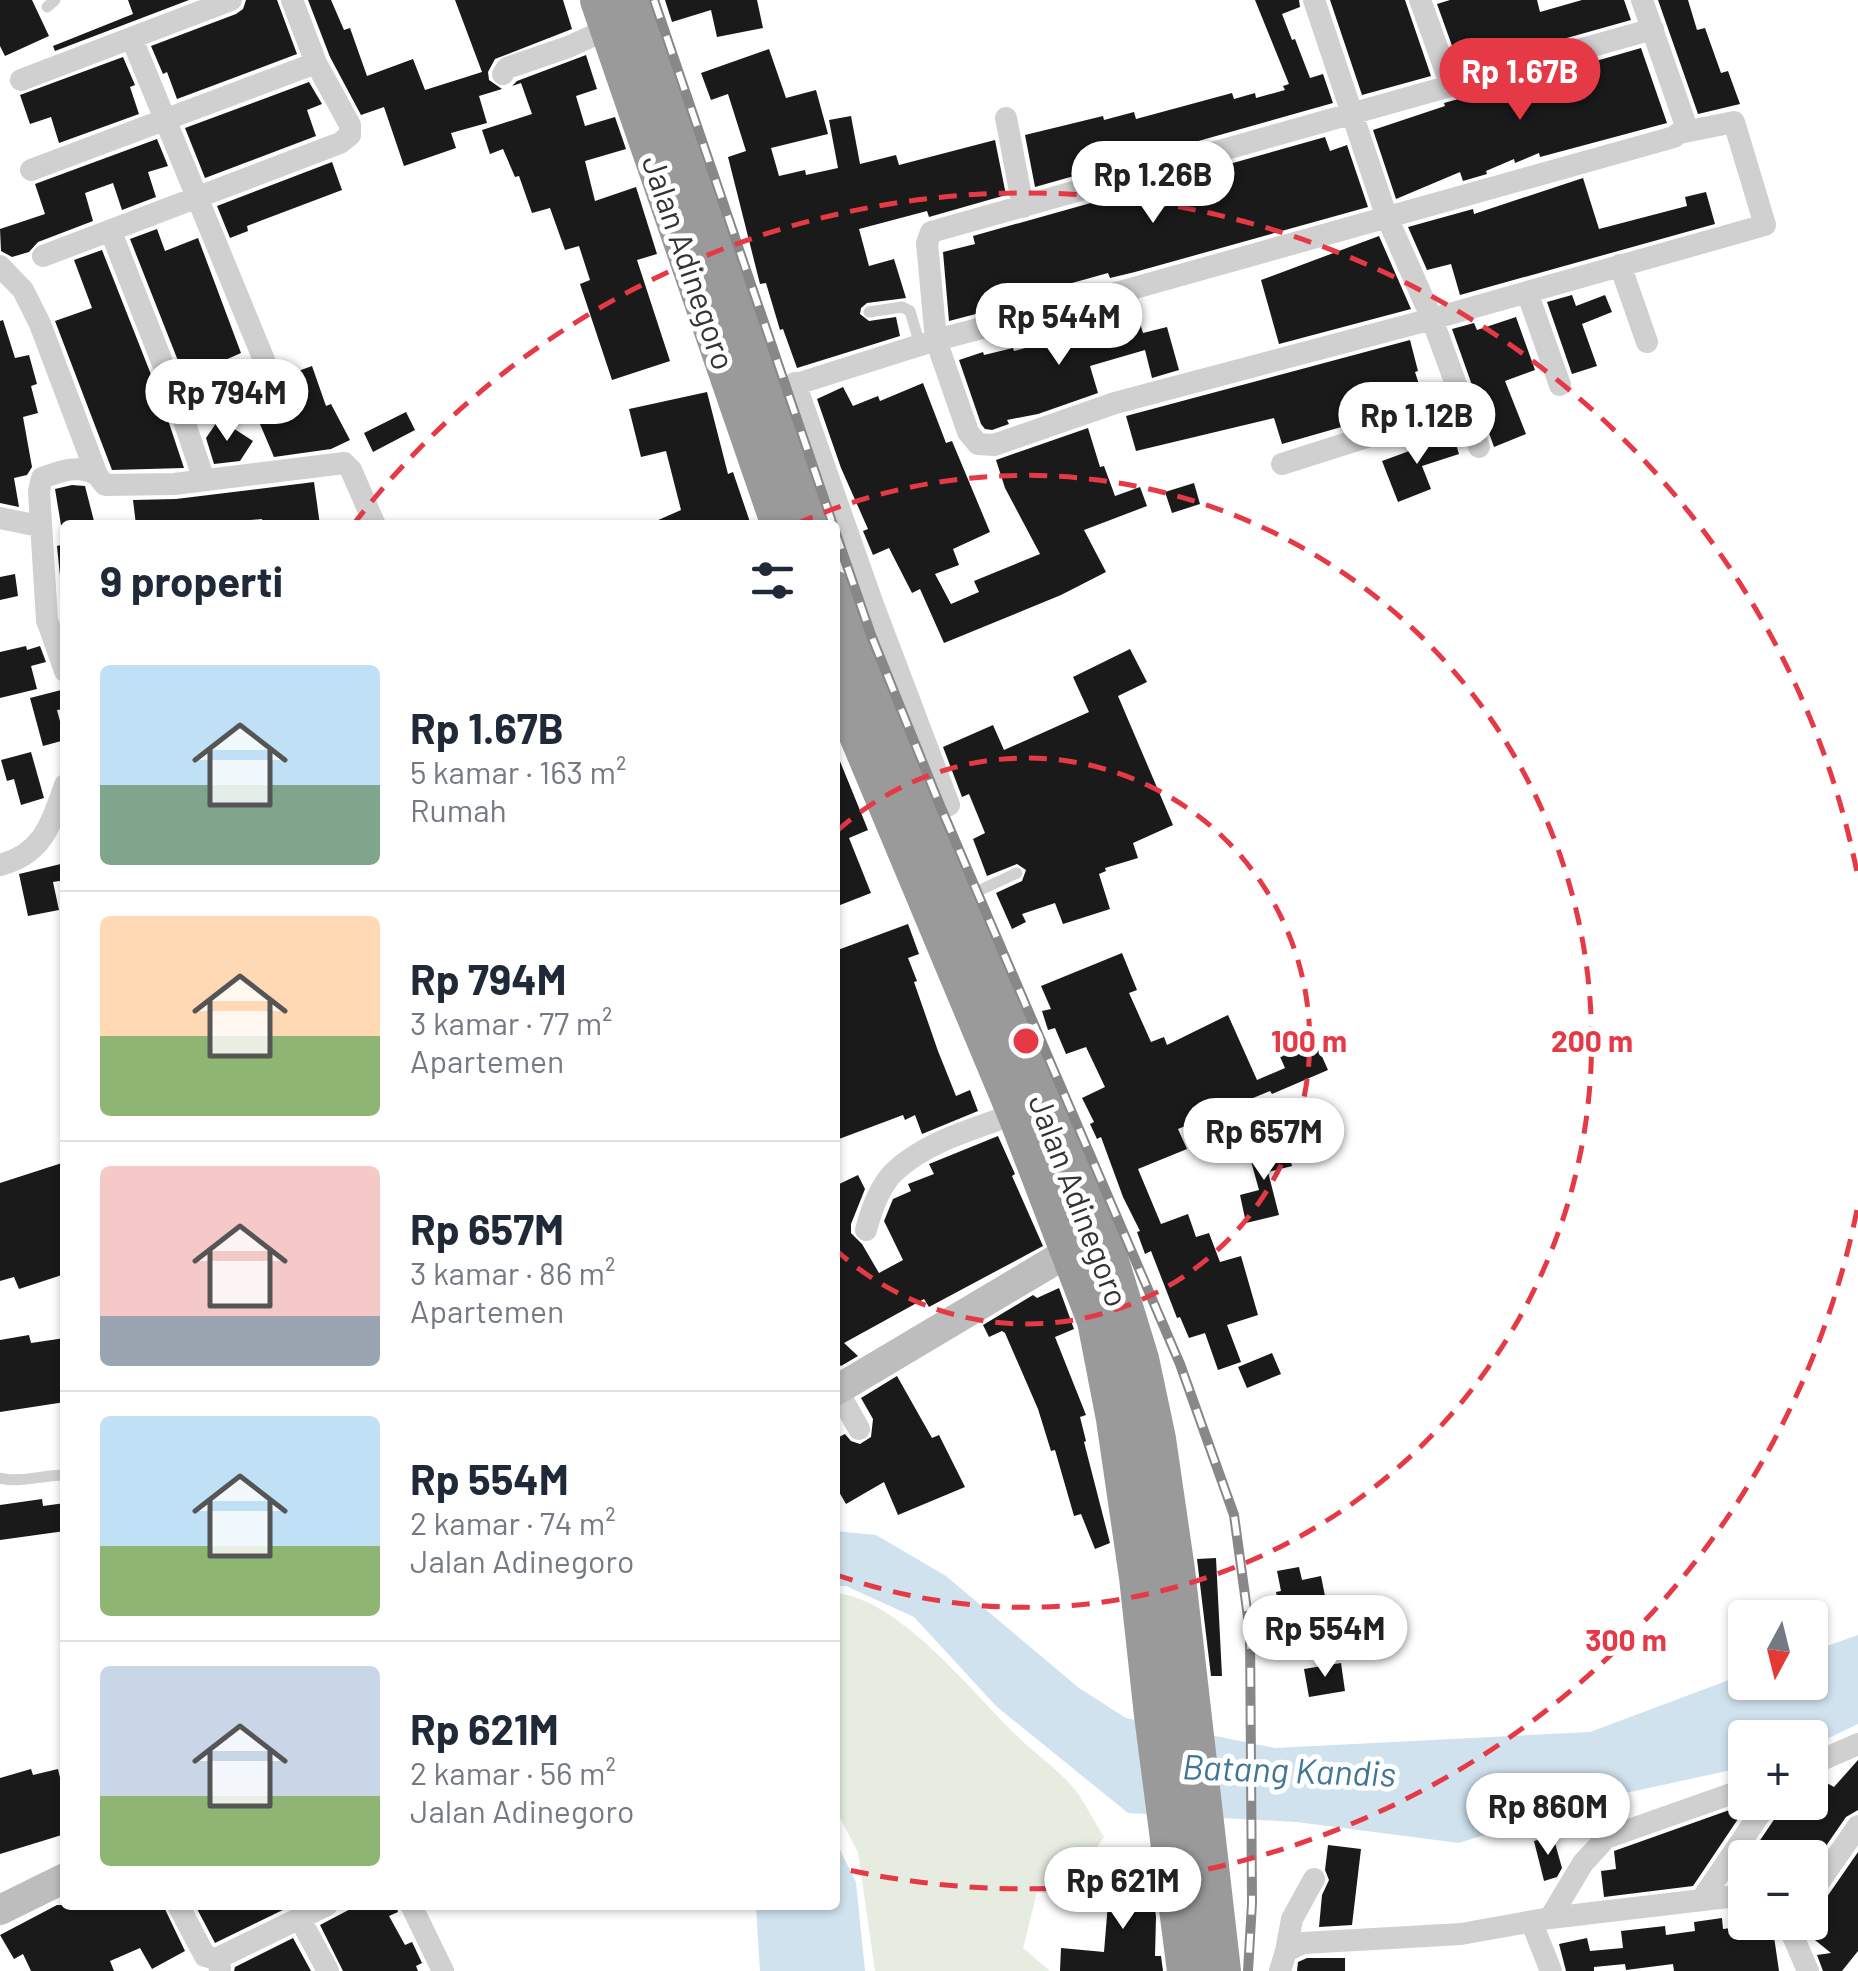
<!DOCTYPE html>
<html lang="id">
<meta charset="utf-8">
<style>
body{margin:0;font-family:Barlow,sans-serif;background:#f6f6f7;color:#1f2937;height:100vh;display:flex;flex-direction:column;font-size:38px;white-space:nowrap}
*{box-sizing:border-box;margin:0}
p{font-size:32px;color:#747a83}
.icon{flex:none;width:55px;height:55px;fill:none;stroke:currentColor;stroke-width:2;stroke-linecap:round;stroke-linejoin:round}
.map{position:relative;flex:1;overflow:hidden}
.drawer{position:absolute;left:60px;top:520px;width:780px;height:1390px;display:flex;flex-direction:column;background:#fff;border-radius:10px;box-shadow:0 2px 8px #0004}
.drawer>*{flex:none}
.needle{width:65px;rotate:187deg}
.buttons{position:absolute;left:1728px;top:1600px;display:grid;gap:20px}
.buttons a{display:grid;place-items:center;width:100px;height:100px;border-radius:10px;background:#fff;box-shadow:0 2px 8px #0004;font-size:50px}
.price{position:absolute;translate:-50% -85px;padding:0 22px;border-radius:35px;background:#fff;color:#222;font-size:32px;line-height:65px;filter:drop-shadow(0 2px 5px #0008)}
.price::after{content:'';position:absolute;left:50%;top:60px;width:30px;height:22px;margin-left:-15px;background:inherit;clip-path:polygon(0 0,100% 0,50% 100%)}
.price.selected{background:#e63946;color:#fff}
ul{padding:0;list-style:none}
li{display:flex;align-items:center;gap:30px;height:250px;padding:0 40px}
li+li{border-top:2px solid #e0e1e3}
li span{display:grid;place-items:center;flex:none;width:280px;height:200px;border-radius:10px;color:#555}
li>.icon{margin-inline-start:auto}
span .icon{width:120px;height:120px;fill:#fffc;stroke-width:1}
li b{font-size:42px}
h2{display:flex;justify-content:space-between;align-items:center;height:120px;padding:0 40px;font-size:42px}
.map>svg:first-child{display:block}
</style>
<div class="map">
<svg width="1858" height="1971" viewBox="0 0 1858 1971">
<rect width="100%" height="100%" fill="#fff"/>
<!-- green -->
<path fill="#e6ecdf" d="M835,1593c63,5 135,97 179,140 17,18 40,33 57,52 13,15 22,35 33,52l-40,58 -27,-3 -14,56 27,23h-175l-17,-119 -23,-43z"/>
<!-- water -->
<path fill="#cfe2ee" d="M835,1531l41,4 70,41 133,112 47,30 149,30 315,-16 155,-58v8h65v-30l48,-17v89l-48,23v-9h-65v29l-142,31 -144,45 -162,-21 -169,-9 -131,-106 -83,-90 -68,-31h-11z
M835,1840l21,42 9,89h-105l-4,-66h79z"/>
<!-- building -->
<path fill="#1a1a1a" d="M0,0h32l17,36 -44,20 -5,-10z
M128,0h61l-134,51 -2,-5 80,-32z
M246,0h31l20,54 -120,45 -10,-27 -4,2 -12,-28 85,-32 7,-5z
M308,0h23l13,30 6,-2 17,48 46,-17 12,31 57,-18 -27,-72h108l9,29 -77,30 -7,13 1,8 13,9 -23,7 8,27 -36,10 5,15 -52,18 -20,-59 -23,8 -31,-58z
M665,0h92l6,28 -46,9 -6,-27 -39,12z
M1255,0h44l1,7 -18,7 10,26 3,-1 15,39 13,-4 10,29 -298,84 -10,-52 78,-19 1,4 30,-8 2,7 96,-26 2,6 21,-6 1,5 29,-8 -2,-4 6,-2z
M1330,0h75l26,76 -69,19z
M1450,0h87l3,12 42,-12h42l7,20 -171,48 -23,-64z
M1658,0h30l9,30 8,-2 16,45 7,-2 12,33 -42,10z
M1641,48l26,75 -127,34 -1,-4 -24,10 -1,-4 -28,12 1,3 -24,7 -3,-9 -64,27 -23,-69 72,-24 -1,-3 115,-32 4,11 30,-8 -4,-11z
M769,49l17,49 30,-8 12,44 -57,14 8,28 26,-6 1,5 32,-7 -9,-48 22,-4 9,48 36,-9 3,10 96,-25 11,55 -77,22 -2,-6 -68,18 10,37 25,-7 12,39 -39,5 -6,5 -1,6 9,7 27,-4 4,19 -103,32 -14,-39 -3,1 -14,-47 -6,1 -32,-127 18,-6 -18,-57 -17,6 -10,-27z
M586,55l11,34 -21,7 9,30 30,-9 11,32 -41,12 10,40 41,-14 21,67 -20,6 33,101 -58,19 -32,-96 10,-4 -11,-34 -14,4 -15,-42 -18,5 -13,-37 -4,1 -12,-28 -13,5 -8,-24 50,-16 -11,-31 -9,3 5,-5z
M123,57l12,28 -5,2 9,27 -80,29 -8,-26 -21,7 -10,-29z
M309,82l13,22 -15,6 9,26 -111,42 -20,-50z
M1325,137l5,14 17,-6 21,62 -233,65 -25,6 -2,-5 -54,15 2,5 -107,28 -6,-69 32,-8 -2,-8z
M157,139l11,27 -20,6 8,25 -34,13 -9,-27 -28,10 8,28 -55,21 -9,10 -17,5 -11,-6 -1,-22 45,-15 -10,-30z
M332,162l10,28 -95,36 1,5 -18,7 -13,-32z
M1583,178l16,51 88,-23 -2,-9 21,-5 9,32 -255,71 -9,-31 -24,6 -19,-43 65,-18 1,5z
M157,229l8,22 33,-13 43,115 -18,8 2,5 -39,15 -56,-142z
M1379,236l32,73 -132,35 -18,-64z
M102,250l61,155 21,63 -72,2 -57,-149 37,-13 -18,-48z
M1572,295l4,11 29,-11 7,17 -30,12 15,42 -25,8 -25,-72z
M1135,307l8,26 24,-6 12,43 -27,8 -7,-28 -55,16 8,27 -60,21 -31,6 2,4 -17,6 -7,-1 -4,-5 -22,-64 24,-8 1,3 29,-7 1,3 34,-9 -1,-4z
M1516,317l19,53 -30,11 21,53 -32,13 -42,-118 22,-6 3,7z
M3,320l12,38 14,-3 8,29 -6,2 7,27 -15,4 9,50 -5,8 -13,3 5,29 -19,-4v-182z
M1410,340l8,31 -3,1 10,31 -143,41 -8,-26 -138,33 -10,-35z
M312,366l14,40 5,-2 19,36 -19,9 -57,8 -23,-54 32,-13 -4,-12z
M923,383l23,60 6,-2 38,91 -37,17 6,16 -24,9 16,30 28,-12 -5,-11 66,-27 -35,-66 -9,-28 92,-32 12,39 4,-1 11,30 25,-9 7,19 -63,24 22,42 -45,23 -117,48 -24,-54 -8,4 -23,-45 -16,7 -10,-24 5,-2 -27,-61 -24,-69 26,-12 10,19 25,-10 2,5z
M707,392l21,82 5,-2 18,53h-104l34,-15 -15,-59 -25,6 -12,-48z
M406,412l9,18 -42,22 -9,-19z
M219,419l34,22 -13,20 -26,3 -8,-26z
M1453,435l6,19 -37,12 9,23 -33,13 -16,-41z
M314,482l6,43h-57l-1,-6 -70,6h-56l-3,-25 43,-1z
M1194,483l6,21 -28,9 -7,-21z
M72,485l13,1 10,39h-34l-6,-36z
M65,544v82l-8,-80z
M15,574l3,22 -18,4v-23z
M26,646l1,4 13,-4 6,16 -15,4 6,23 -37,9v-46z
M1130,649l17,33 -29,14 55,129 -40,18 5,15 -33,10 1,3 -7,3 11,35 -47,15 -8,-21 -33,11 4,8 -14,7 -16,-36 26,-12 4,-11 -9,-6 -30,12 -14,-37 12,-6 -16,-39 -7,3 -19,-50 50,-22 11,25 85,-38 -16,-35z
M65,689v20l-8,1 8,30 -22,6 -13,-48z
M835,749l33,81 -19,8 22,55 -36,14z
M31,752l13,46 -23,7 -7,-26 -7,2 -6,-21z
M65,863v17l-12,2 6,28 -31,6 -9,-42z
M908,924l11,30 -11,4 9,23 -3,1 24,69 18,45 14,-6 8,21 -56,23 -7,-19 -10,5 -2,-5 -64,24 -4,-12v-176z
M1122,953l15,37 -8,3 22,49 13,-5 3,8 61,-30 29,65 28,-12 -7,-16 35,-16 15,34 -56,24 -2,-3 -92,38 9,20 -49,20 23,55 27,-10 8,23 13,-4 11,29 21,-6 17,59 -31,10 14,37 -23,8 -13,-37 -16,5 -9,-21 -3,1 -26,-67 -6,3 -8,-22 3,-1 -17,-34 -22,-60 -4,2 -7,-15 4,-2 -12,-24 23,-11 -19,-40 -20,7 -11,-26 -7,2 -6,-19 9,-2 -10,-23z
M998,1136l17,38 -3,2 31,70 -114,61 -5,-8 -80,44 14,13 -17,10 -6,-6v-174l23,-11 7,14 -14,35v9l11,11 17,29 24,-13 -19,-39 9,-22 18,-8 -3,-7 26,-10 -5,-10z
M1286,1144l6,22 -24,6 11,43 -33,8 -6,-28 19,-5 -10,-36z
M65,1162v112l-46,15 -5,-12 -14,4v-98z
M1059,1288l15,41 -19,8 31,78 -6,2 6,24 -2,1 26,101 -15,6 -14,-35 -7,2 -19,-66 -4,1 -13,-42 -33,-76 -3,-2 -13,6 -6,-12 50,-30 4,3z
M29,1335l2,8 34,-5v64l-65,10v-72z
M1272,1353l9,21 -34,14 -9,-21z
M897,1376l35,62 7,-3 26,52 -67,28 -14,-33 -38,22 -11,-19v-46l10,-5 6,7 9,3 11,-7 2,-18 -12,-21z
M42,1499l1,7 22,-3v28l-65,9v-35z
M1216,1558l6,118h-11l-14,-117z
M1299,1567l3,13 19,-4 4,20 -19,4 3,14 -27,6 -6,-28 5,-1 -4,-20z
M1341,1663l4,28 -36,6 -5,-28z
M1858,1760v50l-12,7 -36,52v-11h-62l38,-56h24v-22l8,-2 16,9z
M31,1769l2,6 25,-6 7,30v35l-65,20v-76z
M1735,1808l3,11 -45,67 -89,11 -3,-26 15,-2 -2,-18z
M1553,1836l9,32 -5,9 -13,4 -10,-40z
M1328,1845l33,4 -9,76 -33,2 3,-32 7,-15 -4,-10z
M1858,1852v99l-16,20h-19l-6,-16 14,-2 -21,-17 -6,-14h6v-12l12,-6z
M1121,1864h16l1,20h14l4,33 -1,39h6l2,15h-103l1,-23 43,4 5,-61 12,1z
M57,1905h106l22,46 -33,18 -12,-21 -30,13 4,10h-83l-8,-17 -9,5 -14,-24z
M195,1905h98l-78,38z
M358,1905h38l2,7 -9,4 16,29 7,-3 2,4 8,17 -6,3 2,5h-75l-23,-46z
M1722,1918l1,11 49,-6 7,48h-105l-1,-7 -47,6 -1,-6 -31,3v4h-28l-7,-27 28,-6 3,13 33,-3 -2,-17 44,-5 1,9 29,-4 -1,-9z
M293,1938l18,33h-77l1,-4z
M1307,1958h38v13h-48l1,-9z"/>
<g fill="none" stroke-linecap="round" stroke-linejoin="round">
<!-- lane -->
<path stroke="#d0d0d0" stroke-width="11" d="M47,7l8,-7
M869,312l33,-5 8,4 10,34
M963,898l54,-25
M0,1478c22,5 43,-3 65,-3"/>
<!-- street -->
<path stroke="#d0d0d0" stroke-width="22" d="M1314,0l72,215 46,104 -317,84 -121,42 -16,-1 -10,-12 -32,-92 -9,-97 4,-11 722,-203
M1420,0l31,86
M132,39l132,321 -9,11 -78,29
M503,74l4,-6 61,-21 42,-19
M21,80l210,-80
M1006,118l17,89
M31,170l285,-107
M111,232l66,168 27,80
M43,256l297,-113 10,-8v-10l-34,-62 -24,-63
M1620,265l27,77
M0,266l23,24 17,34 57,151 8,10 69,-1 170,-21 7,7 24,55
M1527,292l33,93
M795,383l77,219 77,203 -25,10
M765,394l171,-54 184,-48 554,-155 11,-9 -1,-8 -42,-120
M1479,447l-47,-128 333,-94 -31,-103 -55,11
M1282,464l182,-58
M0,518l39,8
M65,671l-18,-51 -8,-129 3,-13c19,-7 37,-14 55,-3
M0,865c43,-11 51,-41 65,-80
M866,1230c5,-19 14,-44 28,-58 32,-31 83,-44 123,-59
M837,1390l22,39
M1810,1765l48,-21
M1810,1895l48,-69
M1702,1899l66,-97
M178,1905l27,51 11,3 4,9
M411,1905l32,66
M1550,1918l33,-55 23,-25 139,-49
M300,1919l28,52
M1787,1922l21,49
M1532,1923l19,48
M1286,1951l6,-32 22,-40
M216,1959l111,-54
M1280,1971l6,-20 17,-8 158,-9 89,-16 195,-23"/>
<!-- secondary -->
<path stroke="#bdbdbd" stroke-width="30" d="M835,1391l237,-141
M0,1910l65,-32"/>
<!-- highway -->
<path stroke="#9a9a9a" stroke-width="40" d="M600,0l181,525
M632,0l179,525
M835,591l27,76 246,591 31,101 17,80 19,131 46,401
M835,678l182,435 80,208 19,98 23,158 15,138 33,256"/>
<!-- rail casing -->
<g stroke="#888" stroke-width="10">
<path id="rail" d="M654,0l179,525
M835,531l36,104 70,173 239,556 54,151 16,117 2,271 -4,68"/>
</g>
<!-- rail -->
<use href="#rail" stroke="#fff" stroke-width="6" stroke-dasharray="19" stroke-linecap="butt"/>
</g>
<!-- distance rings -->
<g fill="none" stroke="#e63946" stroke-width="5" stroke-dasharray="18 12">
<path d="M837 831A283 283 0 1 1 837 1251"/>
<path d="M796 524A566 566 0 1 1 837 1575"/>
<path d="M1857 1210A848 848 0 0 1 835 1867M353 525A848 848 0 0 1 1857 872"/>
</g>
<g text-anchor="middle" dominant-baseline="central" stroke-width="10" stroke-linejoin="round" paint-order="stroke">
<!-- street labels -->
<g font-size="32" fill="#333" stroke="#fff">
<text transform="translate(690 262) rotate(71)">Jalan Adinegoro</text>
<text transform="translate(1080 1200) rotate(69)">Jalan Adinegoro</text>
</g>
<!-- water labels -->
<g font-size="35" font-style="italic" fill="#3f7597" stroke="#fff">
<text transform="translate(1289 1769) rotate(2)">Batang Kandis</text>
</g>
</g>
<circle cx="1026" cy="1041" r="15" fill="#e63946" stroke="#fff" stroke-width="5"/>
<g font-size="30" text-anchor="middle" font-weight="bold" fill="#e63946" stroke="#fff" stroke-width="10" stroke-linejoin="round" paint-order="stroke">
<text x="1309" y="1052">100 m</text>
<text x="1592" y="1052">200 m</text>
<text x="1626" y="1651">300 m</text>
</g>
</svg>
<div class="buttons">
<a><svg class="needle" viewBox="-14 -14 28 28"><path d="M0-13l5 13h-10z" fill="#e53935"/><path d="M0 13l5-13h-10z" fill="#747a83"/></svg></a>
<a>+</a>
<a>−</a>
</div>
<b class="price selected" style="left:1520px;top:123px">Rp 1.67B</b>
<b class="price" style="left:1153px;top:226px">Rp 1.26B</b>
<b class="price" style="left:1059px;top:368px">Rp 544M</b>
<b class="price" style="left:227px;top:444px">Rp 794M</b>
<b class="price" style="left:1417px;top:467px">Rp 1.12B</b>
<b class="price" style="left:1264px;top:1183px">Rp 657M</b>
<b class="price" style="left:1325px;top:1680px">Rp 554M</b>
<b class="price" style="left:1548px;top:1858px">Rp 860M</b>
<b class="price" style="left:1123px;top:1932px">Rp 621M</b>
<section class="drawer">
<h2>9 properti<svg class="icon" aria-label="filters" viewBox="0 0 24 24"><path d="M4 7h16M4 17h16"/><circle cx="9" cy="7" r="2"/><circle cx="15" cy="17" r="2"/></svg></h2>
<ul>
<li><span style="background:linear-gradient(#bfe0f5 60%,#7fa58c 0)"><svg class="icon" aria-label="home" viewBox="0 0 24 24"><path d="M3 11l9-7 9 7M6 9v11h12V9"/></svg></span><div><b>Rp 1.67B</b><p>5 kamar · 163 m²</p><p>Rumah</p></div></li>
<li><span style="background:linear-gradient(#ffd9b3 60%,#8fb573 0)"><svg class="icon" aria-label="home" viewBox="0 0 24 24"><path d="M3 11l9-7 9 7M6 9v11h12V9"/></svg></span><div><b>Rp 794M</b><p>3 kamar · 77 m²</p><p>Apartemen</p></div></li>
<li><span style="background:linear-gradient(#f6c9c9 75%,#9aa5b1 0)"><svg class="icon" aria-label="home" viewBox="0 0 24 24"><path d="M3 11l9-7 9 7M6 9v11h12V9"/></svg></span><div><b>Rp 657M</b><p>3 kamar · 86 m²</p><p>Apartemen</p></div></li>
<li><span style="background:linear-gradient(#bfe0f5 65%,#8fb573 0)"><svg class="icon" aria-label="home" viewBox="0 0 24 24"><path d="M3 11l9-7 9 7M6 9v11h12V9"/></svg></span><div><b>Rp 554M</b><p>2 kamar · 74 m²</p><p>Jalan Adinegoro</p></div></li>
<li><span style="background:linear-gradient(#c9d6e8 65%,#8fb573 0)"><svg class="icon" aria-label="home" viewBox="0 0 24 24"><path d="M3 11l9-7 9 7M6 9v11h12V9"/></svg></span><div><b>Rp 621M</b><p>2 kamar · 56 m²</p><p>Jalan Adinegoro</p></div></li>
</ul>
</section>
</div>
